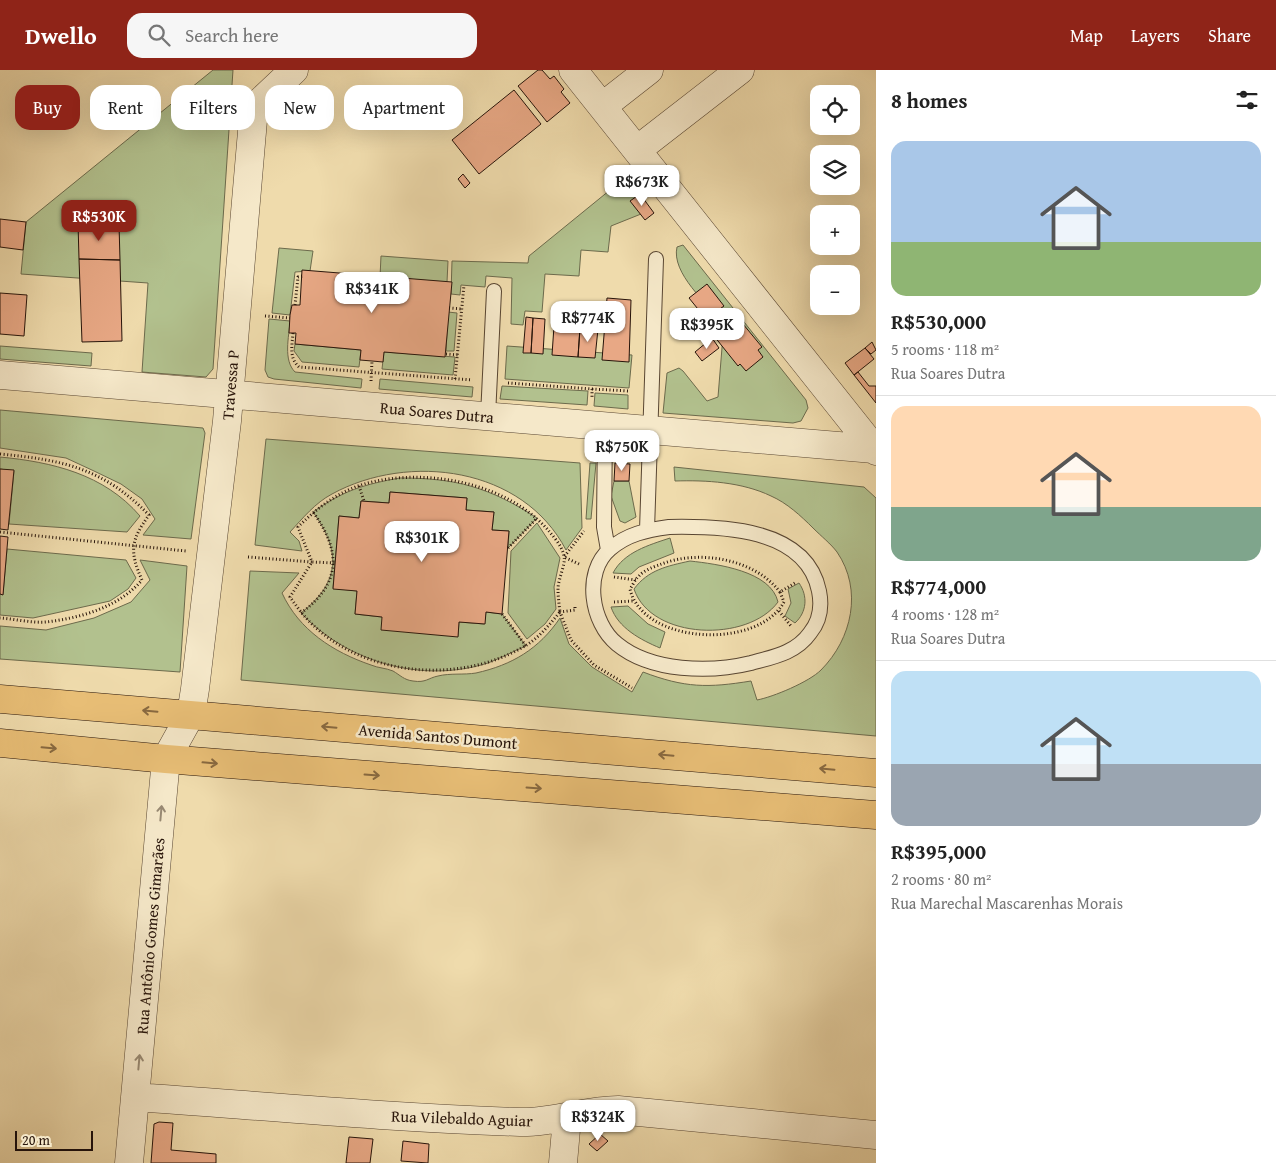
<!DOCTYPE html>
<meta charset="utf-8">
<style>
body{margin:0;font-family:"Gentium Book Plus",serif;background:#f6f6f6;color:#222;height:100vh;display:flex;flex-direction:column;font-size:19px;white-space:nowrap}
*{box-sizing:border-box;margin:0}
p{font-size:16px;color:#767676}
.icon{flex:none;width:28px;height:28px;fill:none;stroke:currentColor;stroke-width:2;stroke-linecap:round;stroke-linejoin:round}
.map{position:relative;flex:1;overflow:hidden}
.drawer{display:flex;flex-direction:column;background:#fff;width:400px}
.drawer>*{flex:none}
.top-card{position:absolute;left:15px;top:15px;width:475px;height:45px;display:flex;gap:10px}
.controls{position:absolute;left:810px;top:15px;display:grid;gap:10px}
.controls a{display:grid;place-items:center;width:50px;height:50px;border-radius:10px;background:#fff;box-shadow:0 5px 20px #0002;font-size:25px}
.scale{position:absolute;left:15px;bottom:12px;width:78px;box-sizing:border-box;padding-left:5px;border:2px solid #27140a;border-top:0;font-size:14px;line-height:18px;white-space:nowrap;color:#27140a;-webkit-text-stroke:4px #f5e8c9;paint-order:stroke}
.price{position:absolute;translate:-50% -42px;padding:0 11px;border-radius:10px;background:#fff;color:#222;font-size:16px;line-height:32px;filter:drop-shadow(0 1px 2px #0008)}
.price::after{content:'';position:absolute;left:50%;top:30px;width:15px;height:11px;margin-left:-8px;background:inherit;clip-path:polygon(0 0,100% 0,50% 100%)}
.price.current{background:#8f2418;color:#fff}
ul{padding:0;list-style:none}
li{display:grid;align-content:center;gap:10px;height:265px;padding:0 15px}
li+li{border-top:1px solid #e0e0e0}
li span{display:grid;place-items:center;height:155px;border-radius:15px;color:#555}
li>.icon{margin-inline-start:auto}
span .icon{width:90px;height:90px;fill:#fffc;stroke-width:1}
li b{font-size:21px}
h2{display:flex;justify-content:space-between;align-items:center;height:60px;padding:0 15px;font-size:21px}
.pill{padding:0 18px;border-radius:15px;background:#fff;box-shadow:0 5px 20px #0002;font-size:18px;line-height:45px}
.pill.current{background:#8f2418;color:#fff}
header{display:flex;align-items:center;gap:30px;box-sizing:border-box;height:70px;padding:0 25px;background:#8f2418;color:#fff}
header strong{font-size:24px}
nav{display:flex;gap:28px;margin-inline-start:auto;font-size:18px}
.search{width:350px;height:45px;background:#f6f6f6;display:flex;align-items:center;gap:12px;box-sizing:border-box;padding:0 18px;border-radius:15px;color:#767676;font-size:19px}
main{display:flex;flex:1;min-height:0}
.map>svg:first-child{display:block}
</style>
<header>
<strong>Dwello</strong>
<div class="search"><svg class="icon" aria-label="search" viewBox="0 0 24 24"><circle cx="10" cy="10" r="6"/><path d="M15 15l6 6"/></svg>Search here</div>
<nav><a>Map</a><a>Layers</a><a>Share</a></nav>
</header>
<main>
<div class="map">
<svg width="876" height="1093" viewBox="0 0 876 1093">
<rect width="100%" height="100%" fill="#efdbac"/>
<filter id="stains"><feTurbulence type="fractalNoise" baseFrequency=".004" numOctaves="4"/><feColorMatrix values="0 0 0 0 .2 0 0 0 0 .09 0 0 0 0 .02 0 0 0 .5 -.17"/></filter>
<radialGradient id="worn" r=".72"><stop offset=".6" stop-color="#630" stop-opacity="0"/><stop offset="1" stop-color="#630" stop-opacity=".3"/></radialGradient>
<!-- green -->
<path fill="#b2c18e" stroke="#6c6a4c" d="M213,0h20l-20,299 -7,8 -64,-5 6,-89 -127,-9 5,-52z
M626,107l14,17 -9,7 10,13 -30,12 -3,26 -27,-2 -2,26 -34,-2 -3,38 -17,-1 -2,14 -12,-1 1,-46 -26,-2 -1,11 -24,-2 -1,10 -9,-1 1,-33 76,2 1,-7z
M683,175l123,155 2,8 -7,13 -8,2 -130,-10 4,-40 12,-5 4,3 24,30 11,-4 6,-74c-17,-19 -53,-50 -47,-76z
M279,178l34,3 -3,20 -15,1 -5,43 -18,-2z
M381,186l67,5 -1,21 -67,-5z
M448,242l9,1 -3,38h-8z
M269,249l21,2c-1,16 -7,39 5,51l67,7 -1,9 -87,-9 -6,-2 -3,-7z
M295,274l66,6 -2,17 -57,-5 -8,-11z
M0,276l92,7 -1,13 -91,-7z
M507,276l125,9 -3,33 -124,-9z
M384,282l71,5 -2,18 -71,-6z
M380,309l93,8 -1,10 -93,-8z
M502,316l86,5 -1,14 -87,-6z
M595,323l33,2v14l-34,-3z
M0,340l203,18 2,5 -14,106 -48,-4 12,-16 -13,-20 -21,-15 -27,-13 -28,-13 -66,-10z
M266,369l314,24 2,65 -16,22c-43,-83 -157,-98 -234,-56 -17,9 -29,24 -42,38l9,9 3,10 -47,-6z
M0,387c52,5 104,17 140,59l-13,16 -118,-8 5,-53 -14,-2z
M590,393h6l-5,56h-5z
M674,397l190,20 12,11v238l-635,-56 9,-109 49,2 -17,20c17,37 51,59 89,72 7,3 15,3 22,6 7,4 11,9 20,10 13,2 15,-3 25,-5 12,-3 26,-1 38,-3 36,-8 63,-24 84,-55l9,26 23,23 40,25 11,-20c42,16 65,16 108,9l6,19c16,-3 52,-18 64,-30 31,-31 42,-80 16,-118 -6,-8 -16,-16 -24,-24 -12,-12 -26,-25 -42,-32 -29,-14 -65,-16 -96,-15z
M400,408c56,0 89,9 137,40l-29,30 1,-17 -17,-1 2,-18 -28,-2 1,-12 -77,-6 -1,11 -28,-2 -2,17 -20,-2 -6,72 24,3 -2,23 27,3 76,19 1,-14 25,2 2,-12 16,2 24,32c-12,5 -25,12 -38,17 -66,21 -141,-1 -187,-50 40,-31 40,-62 12,-101 29,-21 52,-28 87,-34z
M614,411h15l7,36 -11,6 -5,-2 -9,-25z
M537,453l23,35 -6,29 2,22 -11,15 -18,15 -19,-26 3,-62z
M670,468l4,15 -35,14 -8,7 -18,-1c11,-21 36,-28 57,-35z
M7,479l119,11 10,18 -8,11 -18,12 -77,17 -33,-3v-21h3z
M140,490l47,6 -7,106 -180,-13v-33l46,4 48,-12 37,-16 19,-22z
M690,491c27,3 81,10 88,41 -30,41 -127,38 -144,-13 14,-19 33,-23 56,-28z
M799,513c9,13 8,29 -4,40l-10,-7 6,-13 -3,-14z
M628,536l20,18 17,8 -5,16c-19,-8 -42,-20 -49,-41z"/>
<!-- building -->
<path fill="#e8a885" stroke="#27140a" d="M538,0h4l8,9 4,-3 10,13 -3,3 9,11 -23,19 -29,-36z
M514,20l27,34 -62,50 -27,-34z
M463,104l7,9 -5,5 -7,-9z
M640,124l14,19 -9,7 -15,-19z
M119,137v17l-41,-1v-15z
M0,149l26,3 -3,28 -23,-3z
M78,153l41,1 1,36 -41,-1z
M79,189l41,1 2,81 -40,1z
M302,200l150,12 -7,75 -61,-5 -1,10 -11,-1 -12,-1 1,-10 -66,-6 1,-11h-7l1,-18 2,-10h8z
M707,214l17,22 -18,13 -17,-21z
M0,223l27,2 -3,41 -24,-2z
M607,228l24,2 -2,62 -27,-2z
M729,243l6,8 3,-3 24,29 -4,3 5,7 -17,14 -6,-7 -2,2 -24,-30 4,-3 -6,-6z
M526,247l7,1 -2,35h-8z
M533,248l12,1 -2,35 -12,-1z
M554,256l26,2 -2,29 -26,-2z
M580,258l18,1 -3,29 -17,-1z
M712,268l7,10 -17,13 -7,-9z
M872,272l4,8 -5,4 -6,-6z
M865,278l9,11 -20,16 -9,-12z
M858,302l11,14h7v17l-22,-28z
M615,393l15,1 -1,17h-15z
M0,399l14,1 -6,60 -8,-1z
M390,422l77,6 -1,12 28,2 -2,18 17,1 -7,83 -16,-2 -1,12 -26,-2 -1,15 -77,-7 1,-13 -27,-3 2,-23 -24,-2 6,-73 20,2 2,-17 28,2z
M0,466l8,1 -5,58 -3,-1z
M159,1052l14,1 -2,27 45,4v9h-65l3,-39z
M600,1064l8,7 -11,10 -8,-7z
M349,1067l24,2 -3,24h-24z
M403,1071l26,3 -1,19 -27,-2z"/>
<g fill="none" stroke-linecap="round" stroke-linejoin="round">
<!-- service casing -->
<g stroke="#594632" stroke-width="16">
<path id="service" d="M488,346l6,-125
M605,356l-1,101 4,23
M669,457c51,-1 137,0 150,64 3,15 1,30 -9,42 -14,20 -37,24 -59,30 -41,10 -100,9 -134,-19 -26,-21 -34,-72 -7,-95 17,-15 37,-19 59,-22z
M647,460l9,-271"/>
</g>
<!-- minor casing -->
<g stroke="#594632" stroke-width="29">
<path id="minor" d="M573,0l303,381
M603,36l46,-36
M637,80l103,-80
M0,305l874,74
M136,1027c128,9 256,21 384,25 34,1 65,-12 98,-12l258,25
M129,1093l37,-404 25,-45 4,-25 32,-268 26,-301 6,-17 35,-33
M563,1093l4,-45"/>
</g>
<!-- primary casing -->
<g stroke="#27140a" stroke-width="29">
<path id="primary" d="M0,629l876,74
M0,673l166,16 710,56"/>
</g>
<!-- path -->
<path stroke="#27140a" stroke-width="3" stroke-dasharray="1 2.5" stroke-linecap="butt" d="M295,235l3,-28 4,-1
M449,238l13,1
M265,246l25,2
M293,263c-1,13 -4,25 6,34l173,13
M446,284l12,1
M455,309l9,-94
M371,311l1,-20
M508,313l84,6v9
M592,319l37,2
M0,384c63,6 103,14 149,61 -18,25 -20,36 -7,65 -23,27 -61,38 -96,42 -15,1 -31,-3 -46,-4
M359,416l5,15
M0,462l186,19
M508,478l29,-30
M248,487l64,5 -14,-35c19,-19 40,-35 66,-43 60,-17 142,-2 184,46 6,7 14,16 16,26 2,8 -6,23 -6,33 0,7 1,15 2,23 -10,12 -21,26 -35,34 -64,38 -156,31 -211,-20 -9,-8 -17,-19 -24,-29l22,-35 23,1
M579,494l-15,-7 20,-26
M614,507l22,3
M780,522c-26,-34 -83,-43 -121,-27 -6,2 -16,6 -20,11 -4,3 -6,9 -9,13 13,56 128,61 154,13l-4,-10 15,-9
M614,532l19,-1
M575,537v3l-15,2 11,28 23,25 38,23
M779,541l12,15
M301,543c41,-30 40,-62 12,-101
M502,544l24,32"/>
<!-- service -->
<use href="#service" stroke="#f5e8c9" stroke-width="14"/>
<!-- minor -->
<use href="#minor" stroke="#f5e8c9" stroke-width="28"/>
<!-- primary -->
<use href="#primary" stroke="#e8be76" stroke-width="28"/>
</g>
<!-- one-way arrows -->
<defs><path id="oneway-shaft" d="M-6 0H5M1.5-3L5.5 0L1.5 3" fill="none" stroke-width="1.6" stroke-linecap="round" stroke-linejoin="round" transform="scale(1.25)"/></defs>
<g stroke="#886940">
<use href="#oneway-shaft" transform="translate(150 641) rotate(-175)"/>
<use href="#oneway-shaft" transform="translate(329 657) rotate(-175)"/>
<use href="#oneway-shaft" transform="translate(49 678) rotate(5)"/>
<use href="#oneway-shaft" transform="translate(666 685) rotate(-175)"/>
<use href="#oneway-shaft" transform="translate(210 693) rotate(5)"/>
<use href="#oneway-shaft" transform="translate(827 699) rotate(-175)"/>
<use href="#oneway-shaft" transform="translate(372 705) rotate(4)"/>
<use href="#oneway-shaft" transform="translate(534 718) rotate(4)"/>
</g>
<g stroke="#988973">
<use href="#oneway-shaft" transform="translate(161 743) rotate(-85)"/>
<use href="#oneway-shaft" transform="translate(139 992) rotate(-85)"/>
</g>
<g text-anchor="middle" dominant-baseline="central" stroke-width="5" stroke-linejoin="round" paint-order="stroke">
<!-- street labels -->
<g font-size="16" fill="#27140a" stroke="#f5e8c9">
<text transform="translate(230 315) rotate(-85)">Travessa P</text>
<text transform="translate(437 342) rotate(5)">Rua Soares Dutra</text>
<text transform="translate(438 666) rotate(5)">Avenida Santos Dumont</text>
<text transform="translate(150 866) rotate(-85)">Rua Antônio Gomes Gimarães</text>
<text transform="translate(462 1048) rotate(2)">Rua Vilebaldo Aguiar</text>
</g>
</g>
<rect width="100%" height="100%" filter="url(#stains)"/>
<rect width="100%" height="100%" fill="url(#worn)"/>
</svg>
<div class="controls">
<a><svg class="icon" aria-label="locate" viewBox="0 0 24 24"><circle cx="12" cy="12" r="6"/><path d="M12 2v4M12 18v4M2 12h4M18 12h4"/></svg></a>
<a><svg class="icon" aria-label="layers" viewBox="0 0 24 24"><path d="M12 4l9 5-9 5-9-5zM3 14l9 5 9-5"/></svg></a>
<a>+</a>
<a>−</a>
</div>
<div class="scale">20 m</div>
<b class="price" style="left:642px;top:137px">R$673K</b>
<b class="price current" style="left:99px;top:172px">R$530K</b>
<b class="price" style="left:372px;top:244px">R$341K</b>
<b class="price" style="left:588px;top:273px">R$774K</b>
<b class="price" style="left:707px;top:280px">R$395K</b>
<b class="price" style="left:622px;top:402px">R$750K</b>
<b class="price" style="left:422px;top:493px">R$301K</b>
<b class="price" style="left:598px;top:1072px">R$324K</b>
<div class="top-card">
<a class="pill current">Buy</a>
<a class="pill">Rent</a>
<a class="pill">Filters</a>
<a class="pill">New</a>
<a class="pill">Apartment</a>
</div>
</div>
<section class="drawer">
<h2>8 homes<svg class="icon" aria-label="filters" viewBox="0 0 24 24"><path d="M4 7h16M4 17h16"/><circle cx="9" cy="7" r="2"/><circle cx="15" cy="17" r="2"/></svg></h2>
<ul>
<li><span style="background:linear-gradient(#a9c7e8 65%,#8fb573 0)"><svg class="icon" aria-label="home" viewBox="0 0 24 24"><path d="M3 11l9-7 9 7M6 9v11h12V9"/></svg></span><div><b>R$530,000</b><p>5 rooms · 118 m²</p><p>Rua Soares Dutra</p></div></li>
<li><span style="background:linear-gradient(#ffd9b3 65%,#7fa58c 0)"><svg class="icon" aria-label="home" viewBox="0 0 24 24"><path d="M3 11l9-7 9 7M6 9v11h12V9"/></svg></span><div><b>R$774,000</b><p>4 rooms · 128 m²</p><p>Rua Soares Dutra</p></div></li>
<li><span style="background:linear-gradient(#bfe0f5 60%,#9aa5b1 0)"><svg class="icon" aria-label="home" viewBox="0 0 24 24"><path d="M3 11l9-7 9 7M6 9v11h12V9"/></svg></span><div><b>R$395,000</b><p>2 rooms · 80 m²</p><p>Rua Marechal Mascarenhas Morais</p></div></li>
</ul>
</section>
</main>
